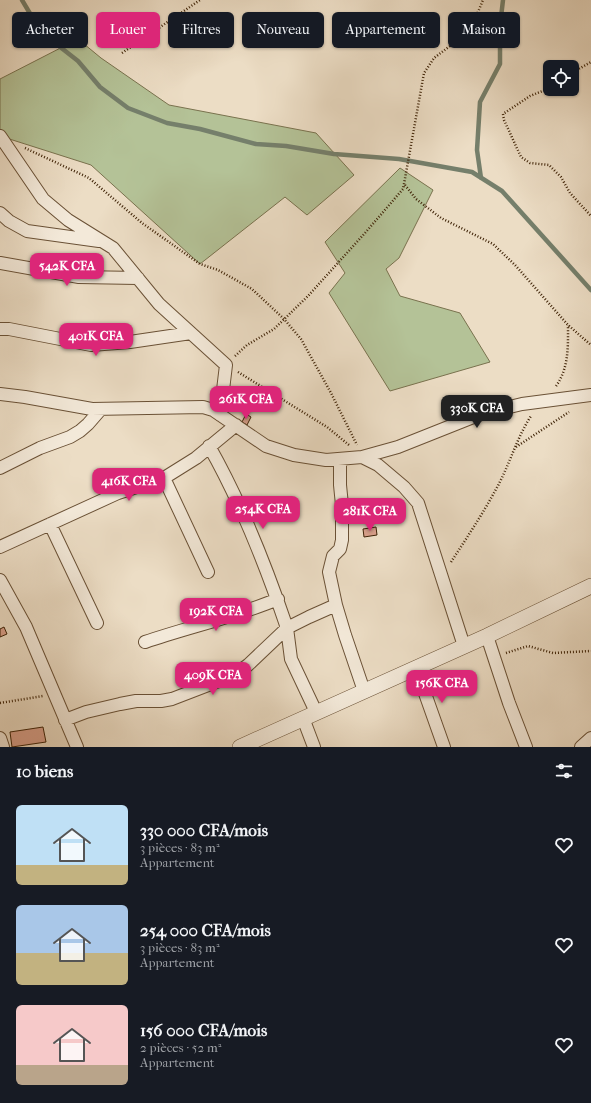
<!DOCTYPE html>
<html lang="fr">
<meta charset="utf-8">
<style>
body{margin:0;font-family:"IM FELL French Canon",serif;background:#242831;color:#f1f3f6;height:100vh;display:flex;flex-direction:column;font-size:15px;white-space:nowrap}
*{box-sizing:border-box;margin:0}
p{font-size:13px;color:#9ea1a6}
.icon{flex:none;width:22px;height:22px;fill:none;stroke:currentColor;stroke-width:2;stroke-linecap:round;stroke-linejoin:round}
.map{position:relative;height:747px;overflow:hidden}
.panel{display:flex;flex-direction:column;background:#171b24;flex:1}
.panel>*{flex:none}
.guide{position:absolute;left:12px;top:12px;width:567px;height:36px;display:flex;gap:8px}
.buttons{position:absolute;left:543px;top:60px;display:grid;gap:8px}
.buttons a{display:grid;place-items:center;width:36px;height:36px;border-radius:6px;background:#171b24;box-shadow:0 1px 3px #0004;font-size:20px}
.price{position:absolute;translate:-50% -34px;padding:0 9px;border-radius:8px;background:#db2777;color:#fff;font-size:13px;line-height:26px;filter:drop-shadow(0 1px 2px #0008)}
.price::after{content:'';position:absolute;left:50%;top:24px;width:12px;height:9px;margin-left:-6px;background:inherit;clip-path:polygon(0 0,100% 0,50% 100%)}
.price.selected{background:#222;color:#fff}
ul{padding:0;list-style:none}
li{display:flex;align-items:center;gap:12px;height:100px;padding:0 16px}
li span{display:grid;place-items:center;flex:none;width:112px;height:80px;border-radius:6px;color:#555}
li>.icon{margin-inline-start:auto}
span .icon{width:48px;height:48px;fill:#fffc;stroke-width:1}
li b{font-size:17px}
h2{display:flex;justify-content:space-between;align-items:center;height:48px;padding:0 16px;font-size:17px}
.pill{padding:0 14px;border-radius:6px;background:#171b24;box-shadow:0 1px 3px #0004;font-size:14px;line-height:36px}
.pill.selected{background:#db2777;color:#fff}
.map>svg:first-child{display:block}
</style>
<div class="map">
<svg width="591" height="747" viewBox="0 0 591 747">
<rect width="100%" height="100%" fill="#ecddc5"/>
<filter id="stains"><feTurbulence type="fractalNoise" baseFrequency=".005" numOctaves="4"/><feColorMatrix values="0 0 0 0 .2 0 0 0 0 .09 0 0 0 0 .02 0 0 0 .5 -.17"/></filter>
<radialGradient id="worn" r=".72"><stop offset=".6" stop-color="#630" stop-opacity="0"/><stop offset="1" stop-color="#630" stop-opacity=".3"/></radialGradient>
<!-- green -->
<path fill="#b4c297" stroke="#79724e" d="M78,39l23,19 68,47 147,28 38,42 -47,40 -22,-18 -85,67 -109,-99 -91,-29v-57z
M400,168l33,22 -34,68 -13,11 14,27 60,17 30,49 -100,29 -61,-98 16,-20 -20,-31z"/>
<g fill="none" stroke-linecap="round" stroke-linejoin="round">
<!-- stream -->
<path stroke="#757f6b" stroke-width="4.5" d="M22,0l19,32 37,29 22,26 28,21 39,15 33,6 56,15 30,2 48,8 65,5 73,13 30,19 89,99
M481,178l-4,-28 3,-48 20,-38v-38l3,-26"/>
</g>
<!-- building -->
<path fill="#d9a08b" stroke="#3e2206" d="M246,414l5,3 -4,8 -5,-3z
M376,527l1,8 -13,2 -1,-8z
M4,627l3,7 -7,3v-8z
M43,727l3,15 -34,5 -2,-15z"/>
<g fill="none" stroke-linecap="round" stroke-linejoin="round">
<!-- minor casing -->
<g stroke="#6a5136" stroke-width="14">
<path id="minor" d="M0,136l43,63 25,21 45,28 46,56 67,61 -6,50
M0,213l9,8 18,10 72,10
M0,263l79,14 59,1
M0,329h9l82,16 39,-3 61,-9
M0,394l25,3 67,12 111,-2 10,3 53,36 28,9 32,5 36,-3 16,8 26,22 14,16 46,143
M209,446c33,58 57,120 78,182l22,-11 27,-12
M362,457l36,-10 83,-33 41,-10 69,-9
M340,459v26l2,20v35l-2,9 -7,7 -4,16 7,33 9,30 19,56
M0,468l40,-20 30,-11 10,-6 8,-7 13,-15
M164,478l44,94
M50,524l47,99
M0,547l118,-54 46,-15 32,-20 40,-33
M0,580l26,47 51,120
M487,636l22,67 17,44
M145,642c44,-15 90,-25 133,-43
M416,668l28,79
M303,718l11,29
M65,720l21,-8 34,-8 16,-3h25l11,-2 52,-20 13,-6 11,-8 39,-37 4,31 25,53
M0,738l3,9
M581,747l10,-9"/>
</g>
<!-- tertiary casing -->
<g stroke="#6a5136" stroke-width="16">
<path id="tertiary" d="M240,747l247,-111 104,-50"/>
</g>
<!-- path -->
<path stroke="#3e2206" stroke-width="2.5" stroke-dasharray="1 2" stroke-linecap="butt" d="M122,53l78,-53
M572,81l3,-10 16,-9
M564,89l-3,3 -16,-2 -15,6 -27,18 1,6 17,37 9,6 19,2 12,12 9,16 21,23
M25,148l64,30 53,45 58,41 18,6 34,19 32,30 17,20 30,54 26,52
M405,185l11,14 25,19 52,26 22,21 53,60 23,20
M235,356l12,-11 27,-16 34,-33 57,-63 38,-44 1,-5 20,-111 10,-15 20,-15 19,-19 10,-24
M238,372l89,55 22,18
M556,386c13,-18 12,-40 12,-61
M516,447l53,-35
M451,562c15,-23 31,-47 44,-71 14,-24 21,-52 36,-75
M506,653l22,-7 25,7 38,-2
M0,703l43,-7"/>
<!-- minor -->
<use href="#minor" stroke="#f3e9d9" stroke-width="12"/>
<!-- tertiary -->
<use href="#tertiary" stroke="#f3e9d9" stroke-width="15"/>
</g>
<rect width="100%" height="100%" filter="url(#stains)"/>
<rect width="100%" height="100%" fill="url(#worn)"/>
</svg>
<div class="buttons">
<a><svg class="icon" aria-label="locate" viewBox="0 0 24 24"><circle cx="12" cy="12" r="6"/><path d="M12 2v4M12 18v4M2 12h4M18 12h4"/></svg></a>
</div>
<b class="price" style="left:67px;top:287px">542K CFA</b>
<b class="price" style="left:96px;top:357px">401K CFA</b>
<b class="price" style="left:246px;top:420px">261K CFA</b>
<b class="price selected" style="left:477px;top:429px">330K CFA</b>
<b class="price" style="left:129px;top:502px">416K CFA</b>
<b class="price" style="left:263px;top:530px">254K CFA</b>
<b class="price" style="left:370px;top:532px">281K CFA</b>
<b class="price" style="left:216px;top:632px">192K CFA</b>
<b class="price" style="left:213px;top:696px">409K CFA</b>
<b class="price" style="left:442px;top:704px">156K CFA</b>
<div class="guide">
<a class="pill">Acheter</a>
<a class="pill selected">Louer</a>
<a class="pill">Filtres</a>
<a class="pill">Nouveau</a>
<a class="pill">Appartement</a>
<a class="pill">Maison</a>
</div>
</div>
<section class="panel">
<h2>10 biens<svg class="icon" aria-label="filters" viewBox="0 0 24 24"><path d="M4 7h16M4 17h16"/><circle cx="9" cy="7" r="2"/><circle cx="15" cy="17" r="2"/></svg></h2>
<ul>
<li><span style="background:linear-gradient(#bfe0f5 75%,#c2b280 0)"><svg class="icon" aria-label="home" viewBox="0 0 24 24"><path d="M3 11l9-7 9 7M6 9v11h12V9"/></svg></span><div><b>330 000 CFA/mois</b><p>3 pièces · 83 m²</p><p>Appartement</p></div><svg class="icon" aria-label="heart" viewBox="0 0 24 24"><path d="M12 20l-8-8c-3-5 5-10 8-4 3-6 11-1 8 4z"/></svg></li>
<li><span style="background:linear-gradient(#a9c7e8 60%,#c2b280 0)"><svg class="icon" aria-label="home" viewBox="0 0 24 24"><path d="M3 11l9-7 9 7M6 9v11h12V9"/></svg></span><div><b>254 000 CFA/mois</b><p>3 pièces · 83 m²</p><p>Appartement</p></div><svg class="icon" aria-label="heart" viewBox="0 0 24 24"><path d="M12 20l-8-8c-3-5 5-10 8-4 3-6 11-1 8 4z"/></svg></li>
<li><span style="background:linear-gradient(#f6c9c9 75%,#b9a48a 0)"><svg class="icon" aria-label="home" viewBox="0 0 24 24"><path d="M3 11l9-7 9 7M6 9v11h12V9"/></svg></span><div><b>156 000 CFA/mois</b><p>2 pièces · 52 m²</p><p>Appartement</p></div><svg class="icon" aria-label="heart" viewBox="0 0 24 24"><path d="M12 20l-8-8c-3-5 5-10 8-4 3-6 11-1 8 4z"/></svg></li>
</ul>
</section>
